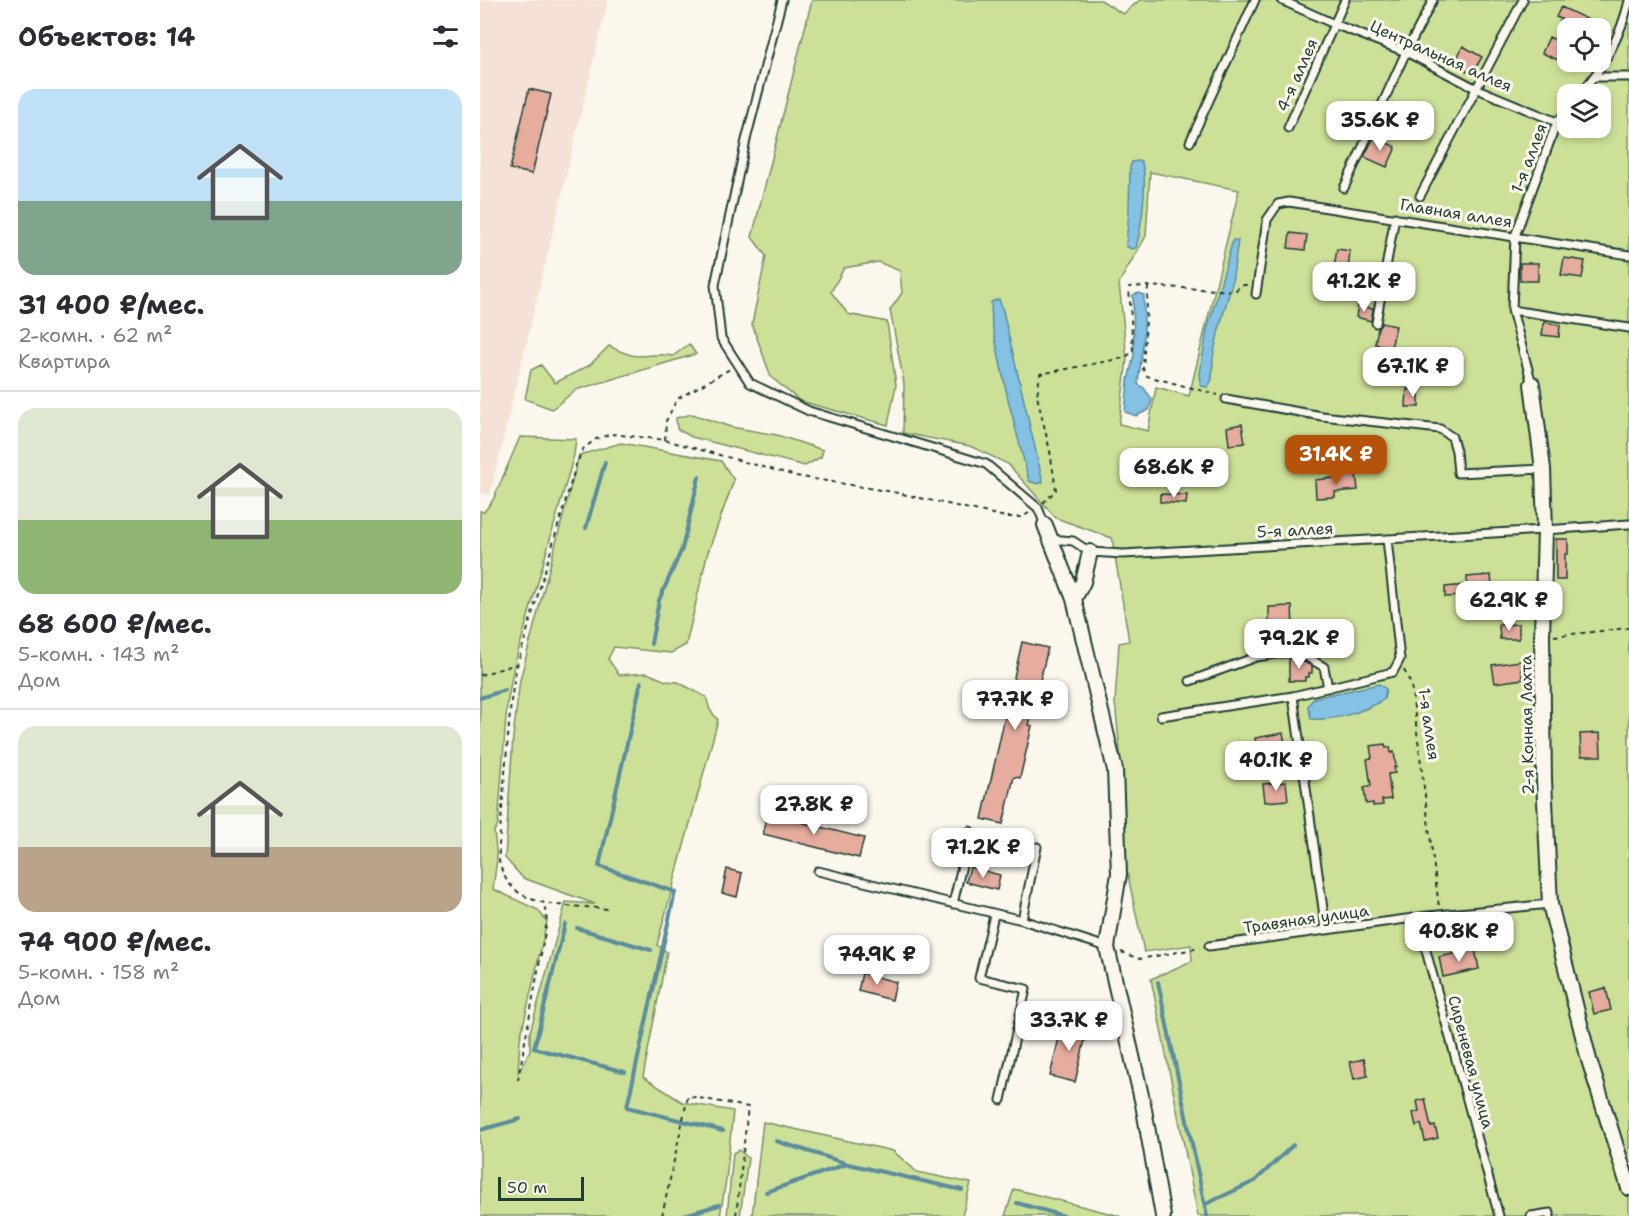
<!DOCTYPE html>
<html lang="ru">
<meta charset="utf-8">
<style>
body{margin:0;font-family:"Shantell Sans",sans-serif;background:#f2f2f3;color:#2b2b33;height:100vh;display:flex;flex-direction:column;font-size:22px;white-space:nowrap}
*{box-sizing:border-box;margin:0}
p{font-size:20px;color:#7c7c81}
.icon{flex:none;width:33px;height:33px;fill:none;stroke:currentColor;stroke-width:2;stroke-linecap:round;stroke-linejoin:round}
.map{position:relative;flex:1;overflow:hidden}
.details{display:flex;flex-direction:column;background:#fff;width:480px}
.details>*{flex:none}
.tools{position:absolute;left:1077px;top:18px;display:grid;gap:12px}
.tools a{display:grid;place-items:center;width:54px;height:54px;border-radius:12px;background:#fff;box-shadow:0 3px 9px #0003;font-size:30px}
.scale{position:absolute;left:18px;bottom:15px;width:86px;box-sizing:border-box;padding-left:6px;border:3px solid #1f3d34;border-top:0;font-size:16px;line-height:21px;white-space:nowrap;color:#1f3d34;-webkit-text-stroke:4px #fbf7ec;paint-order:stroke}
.price{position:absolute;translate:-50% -51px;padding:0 14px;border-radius:12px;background:#fff;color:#222;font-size:20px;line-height:39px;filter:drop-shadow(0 2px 3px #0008)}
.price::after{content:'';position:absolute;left:50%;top:36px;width:18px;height:14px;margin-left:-9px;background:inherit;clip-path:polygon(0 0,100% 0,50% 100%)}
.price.on{background:#b45309;color:#fff}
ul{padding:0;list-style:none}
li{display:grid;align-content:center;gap:12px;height:318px;padding:0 18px}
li+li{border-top:2px solid #e1e1e2}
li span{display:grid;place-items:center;height:186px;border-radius:18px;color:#555}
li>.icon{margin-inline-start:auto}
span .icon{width:108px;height:108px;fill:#fffc;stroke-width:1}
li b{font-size:26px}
h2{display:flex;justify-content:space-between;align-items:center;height:72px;padding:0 18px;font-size:26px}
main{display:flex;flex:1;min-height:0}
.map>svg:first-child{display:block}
</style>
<main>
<section class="details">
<h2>Объектов: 14<svg class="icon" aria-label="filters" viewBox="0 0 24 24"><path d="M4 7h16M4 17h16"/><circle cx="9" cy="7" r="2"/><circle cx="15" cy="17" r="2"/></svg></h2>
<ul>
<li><span style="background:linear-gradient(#bfe0f5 60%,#7fa58c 0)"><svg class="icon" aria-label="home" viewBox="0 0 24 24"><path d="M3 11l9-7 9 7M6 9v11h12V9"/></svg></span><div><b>31 400 ₽/мес.</b><p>2-комн. · 62 m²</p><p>Квартира</p></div></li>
<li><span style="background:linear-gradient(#dfe7d0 60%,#8fb573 0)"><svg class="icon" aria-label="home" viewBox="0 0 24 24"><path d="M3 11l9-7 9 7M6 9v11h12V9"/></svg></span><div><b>68 600 ₽/мес.</b><p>5-комн. · 143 m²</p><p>Дом</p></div></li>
<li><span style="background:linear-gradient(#dfe7d0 65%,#b9a48a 0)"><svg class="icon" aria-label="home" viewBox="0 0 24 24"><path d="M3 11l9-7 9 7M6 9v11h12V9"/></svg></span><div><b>74 900 ₽/мес.</b><p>5-комн. · 158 m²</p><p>Дом</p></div></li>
</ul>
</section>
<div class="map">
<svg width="1149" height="1216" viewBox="0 0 1149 1216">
<rect width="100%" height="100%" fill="#fbf7ec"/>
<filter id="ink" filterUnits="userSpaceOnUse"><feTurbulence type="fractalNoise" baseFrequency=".0167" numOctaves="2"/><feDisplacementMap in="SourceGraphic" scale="12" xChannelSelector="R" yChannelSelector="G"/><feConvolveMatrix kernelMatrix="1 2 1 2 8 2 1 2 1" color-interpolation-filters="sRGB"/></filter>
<g filter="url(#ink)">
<!-- built -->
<path fill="#f5e1d5" d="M0,0h128l-118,495 -10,-2z"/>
<!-- green -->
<path fill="#cce197" stroke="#768f66" stroke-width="1.5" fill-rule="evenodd" d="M332,0h289l22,14 17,-14h489v1216h-431l-47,-237 41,-18 -1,-16 -47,7 -21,-100 -2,-91 -6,-59 4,-59 10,-2 -17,-103 -56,-20 -48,-54 -38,-18 -67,-13 1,-50 -14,-73 12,-17 -2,-22 -22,-9 -34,6 -13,24 17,22 39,8 9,63 -8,40 -88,-24 -29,-24 -19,-53 14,-68 -14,-19zM1088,28h32v34h-32zM1088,94h32v34h-32zM670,172l89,18 -50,206 -33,-9 -8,44 -29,-7 8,-65 -8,-76 27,-47z
M209,344l7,10 -120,36 -24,19 -27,-10 6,-29 10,-5 14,18 35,-18 19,-19c9,4 19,10 29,10 15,0 18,-3 35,0z
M212,414l39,13 46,8 46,15 -2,7 -16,9 -113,-29 -15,-8 -1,-11z
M40,437l56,2 -2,16 -60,211 -7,38 -9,121 -4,6 3,28 -4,30 45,21 9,12 -27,117 -2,34 12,-23v-18l36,-130 29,2 -72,-26 -18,-20 8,-121 7,-57 59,-225 42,-12 100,18 13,19 -27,75 -21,90 -15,8 -57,-6 -6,12 11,16 28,-2 19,8 12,1 28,15 4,13 8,10 -61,225 10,7 -24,125 39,25 51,9 -7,69 -6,36h-240v-705l4,1 9,-12z
M283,1122l130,29 24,21 54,11 -9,33h-210z
M259,1150l9,8 -8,58h-13l6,-63z
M534,1189l106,27h-115z"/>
<!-- water -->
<path fill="#84c1e4" stroke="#5c8c9e" stroke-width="1.5" d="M658,161h3c8,17 0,68 -5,87l-5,1 -5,-3 3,-37 1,-42 2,-5z
M753,240h5l-6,43 -14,50 -5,24 -1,22 -4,8 -7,-1 -1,-13 7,-43z
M659,293l5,2v41l-6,48 6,4 8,11 -3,11 -13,6 -11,-4 3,-32 6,-25 -1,-60z
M519,299l4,12 40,171 -6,2 -8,-3 -22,-86 -15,-71 -1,-22z
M899,684l7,5 -2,10c-20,13 -50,22 -73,20l-3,-13 6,-8z"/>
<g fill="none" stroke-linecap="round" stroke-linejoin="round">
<!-- stream -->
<path stroke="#5c8c9e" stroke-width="4" d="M106,528l19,-66
M171,644l8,-44 23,-51 17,-72
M161,682l-42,184 76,26 -48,215 96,24
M0,698l25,-8
M85,924l-31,124 91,24
M97,928l74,22
M678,982l49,234
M0,1130l40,-11
M296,1141l72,23 114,26
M286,1192l81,-28
M537,1203l47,13
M726,1204l49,-23 38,-36
M201,1216l38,-11"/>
</g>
<!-- building -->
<path fill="#e6ad9f" stroke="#1f3d34" stroke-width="1.5" d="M1081,7l26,12 -4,9h-27l5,-9 -5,-2z
M1069,37l17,8 -8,15 -16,-7z
M983,46l19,11 -10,17 -18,-10z
M49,89l22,5 -19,80 -22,-5z
M894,137l22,10 -9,20 -23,-10z
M810,233l17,2 -2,15 -17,-2z
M857,249l13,2 -2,18 -14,-2z
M1084,258l21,3 -3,17 -21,-3z
M1040,263h18v18h-18z
M878,305l15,4 -2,12 -15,-4z
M1064,322l16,3 -1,12 -17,-2z
M902,323l14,3 -5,22 -16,-4 3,-16z
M927,389l12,1v17h-13z
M762,424l3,19 -16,2 -2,-18z
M876,473l2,17 -23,2v5l-19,1 -1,-18 27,-3v-3z
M680,494l27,1 -1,9 -26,-2z
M1076,539h12v15h-3v26h-9z
M1011,575l2,22 -25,2v-3l-23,1v-10l22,-2v-8z
M812,606l1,20 -24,1v-20z
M1039,624v15h-19l-1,-14z
M542,642l26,6 -19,77 3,1 -12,52 -6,-1 -11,47 -21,-5z
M816,657l2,5h6l8,4v7h-3v4h-4v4h-16v-23z
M1040,661l3,18 -28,4 -3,-18z
M803,733l3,14 -11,2 2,8 -13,2 -1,-5 -5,1 -3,-17z
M1120,733l1,23h-20l-1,-22z
M905,744l1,4 4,-1 1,6 3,-1 2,15h-2l1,6 -7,1 3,25 -9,1 1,5 -10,1v-3l-7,1 -2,-16 7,-2 -4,-27 5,-1 -2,-12z
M806,782l2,18 -23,2 -2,-18z
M288,814l96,24 -5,20 -96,-24z
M490,867l30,8 -3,15 -31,-8z
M247,869l15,4 -5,24 -15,-4z
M995,949l4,20 -36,8 -4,-20z
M382,973l34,9 -4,18 -34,-9z
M1126,988l5,22 -17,4 -5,-22z
M583,1021l25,6 -13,55 -25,-6z
M884,1059l4,17 -14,3 -4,-17z
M945,1099l6,28 4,-1 3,12 -13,3 -4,-17 -5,2 -3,-13 6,-2 -2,-10z"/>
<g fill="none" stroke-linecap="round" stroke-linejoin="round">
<!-- lane casing -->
<g stroke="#1f3d34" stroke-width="11">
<path id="lane" d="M302,0l-36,140 -31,145 6,53 29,45 59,28 177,53 52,44 7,17
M801,0l53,24 72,28 69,36 82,34
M1115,77h34
M1100,94c23,-26 41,-59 49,-93
M808,128l57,-128
M710,142l65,-142
M864,188l62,-136 27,-52
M940,196l103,-196
M776,294l11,-74 11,-16 11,-2 340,53
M1032,310l117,18
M896,323l19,-106
M1052,384l-20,-74 3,-74 42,-114 11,-12
M746,399l96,17 118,13 12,8 4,14 2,22 85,-4
M570,539l23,2 17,11 33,2 422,-24 84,-6
M710,681l66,-24 41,-6 27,16 4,21
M813,696l33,234
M681,716l132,-20 100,-24 7,-13 -13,-120
M338,871l204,49 85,27
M473,904l17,-73
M514,915l-15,63 47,11 -25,111
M948,916l3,9 -6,22 74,269
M542,920l15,-73
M729,946l219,-30 122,-12
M1051,1216l19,-3v3"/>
</g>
<!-- street casing -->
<g stroke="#1f3d34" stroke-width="18">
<path id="street" d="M1052,384l11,85 2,61 -3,107 2,143 6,124 39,156 40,128
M565,525l29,74 41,171 4,104 -12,73 36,157 20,112
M594,599l9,-17 7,-30"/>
</g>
<!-- path -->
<path stroke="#1f3d34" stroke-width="2" stroke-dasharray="4.5 4.5" stroke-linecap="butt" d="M668,286l-5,83 4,7 71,19
M185,440l1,-19 11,-22 53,-30
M563,503l13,-13 -6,-39 -13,-55 3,-22 84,-16 9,-6 -4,-65 19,-1 87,5 6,-6h7
M1074,636l75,-8
M924,670l7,14 28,223
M0,675l37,-11
M127,909c-35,-5 -92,3 -106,-41 -3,-6 -2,-15 -2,-23l12,-144 5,-32 60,-204 7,-16 13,-10 15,-5 54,6 131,36 97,16 113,25h16l7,-4
M641,952l19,7 60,-11
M38,1080l29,-159 -3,-18
M182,1216l26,-120 60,11 -12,109"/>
<!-- lane -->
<use href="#lane" stroke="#fbf7ec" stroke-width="7"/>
<!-- street -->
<use href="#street" stroke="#fbf7ec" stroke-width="14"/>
</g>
</g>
<g text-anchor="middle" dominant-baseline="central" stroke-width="6" stroke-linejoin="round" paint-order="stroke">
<!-- street labels -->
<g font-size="16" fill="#1f3d34" stroke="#fbf7ec">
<text transform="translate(961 56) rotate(24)">Центральная аллея</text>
<text transform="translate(817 75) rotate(-66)">4-я аллея</text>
<text transform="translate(1049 158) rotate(-69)">1-я аллея</text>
<text transform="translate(976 213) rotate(9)">Главная аллея</text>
<text transform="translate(815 530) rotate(-3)">5-я аллея</text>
<text transform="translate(949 724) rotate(82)">1-я аллея</text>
<text transform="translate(1047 725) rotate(-91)">2-я Конная Лахта</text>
<text transform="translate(826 919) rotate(-8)">Травяная улица</text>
<text transform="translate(991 1062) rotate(75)">Сиреневая улица</text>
</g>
</g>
</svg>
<div class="tools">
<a><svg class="icon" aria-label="locate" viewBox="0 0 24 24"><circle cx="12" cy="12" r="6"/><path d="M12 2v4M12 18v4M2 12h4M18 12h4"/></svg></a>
<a><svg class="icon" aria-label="layers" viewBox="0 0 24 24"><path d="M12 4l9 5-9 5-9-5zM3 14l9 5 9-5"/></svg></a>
</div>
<div class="scale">50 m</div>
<b class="price" style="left:900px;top:152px">35.6K ₽</b>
<b class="price" style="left:884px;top:313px">41.2K ₽</b>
<b class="price" style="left:933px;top:398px">67.1K ₽</b>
<b class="price on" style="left:856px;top:486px">31.4K ₽</b>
<b class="price" style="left:694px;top:499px">68.6K ₽</b>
<b class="price" style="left:1029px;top:632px">62.9K ₽</b>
<b class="price" style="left:819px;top:670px">79.2K ₽</b>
<b class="price" style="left:535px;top:731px">77.7K ₽</b>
<b class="price" style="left:796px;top:792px">40.1K ₽</b>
<b class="price" style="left:334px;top:836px">27.8K ₽</b>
<b class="price" style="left:503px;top:879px">71.2K ₽</b>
<b class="price" style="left:979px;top:963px">40.8K ₽</b>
<b class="price" style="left:397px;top:986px">74.9K ₽</b>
<b class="price" style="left:589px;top:1052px">33.7K ₽</b>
</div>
</main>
